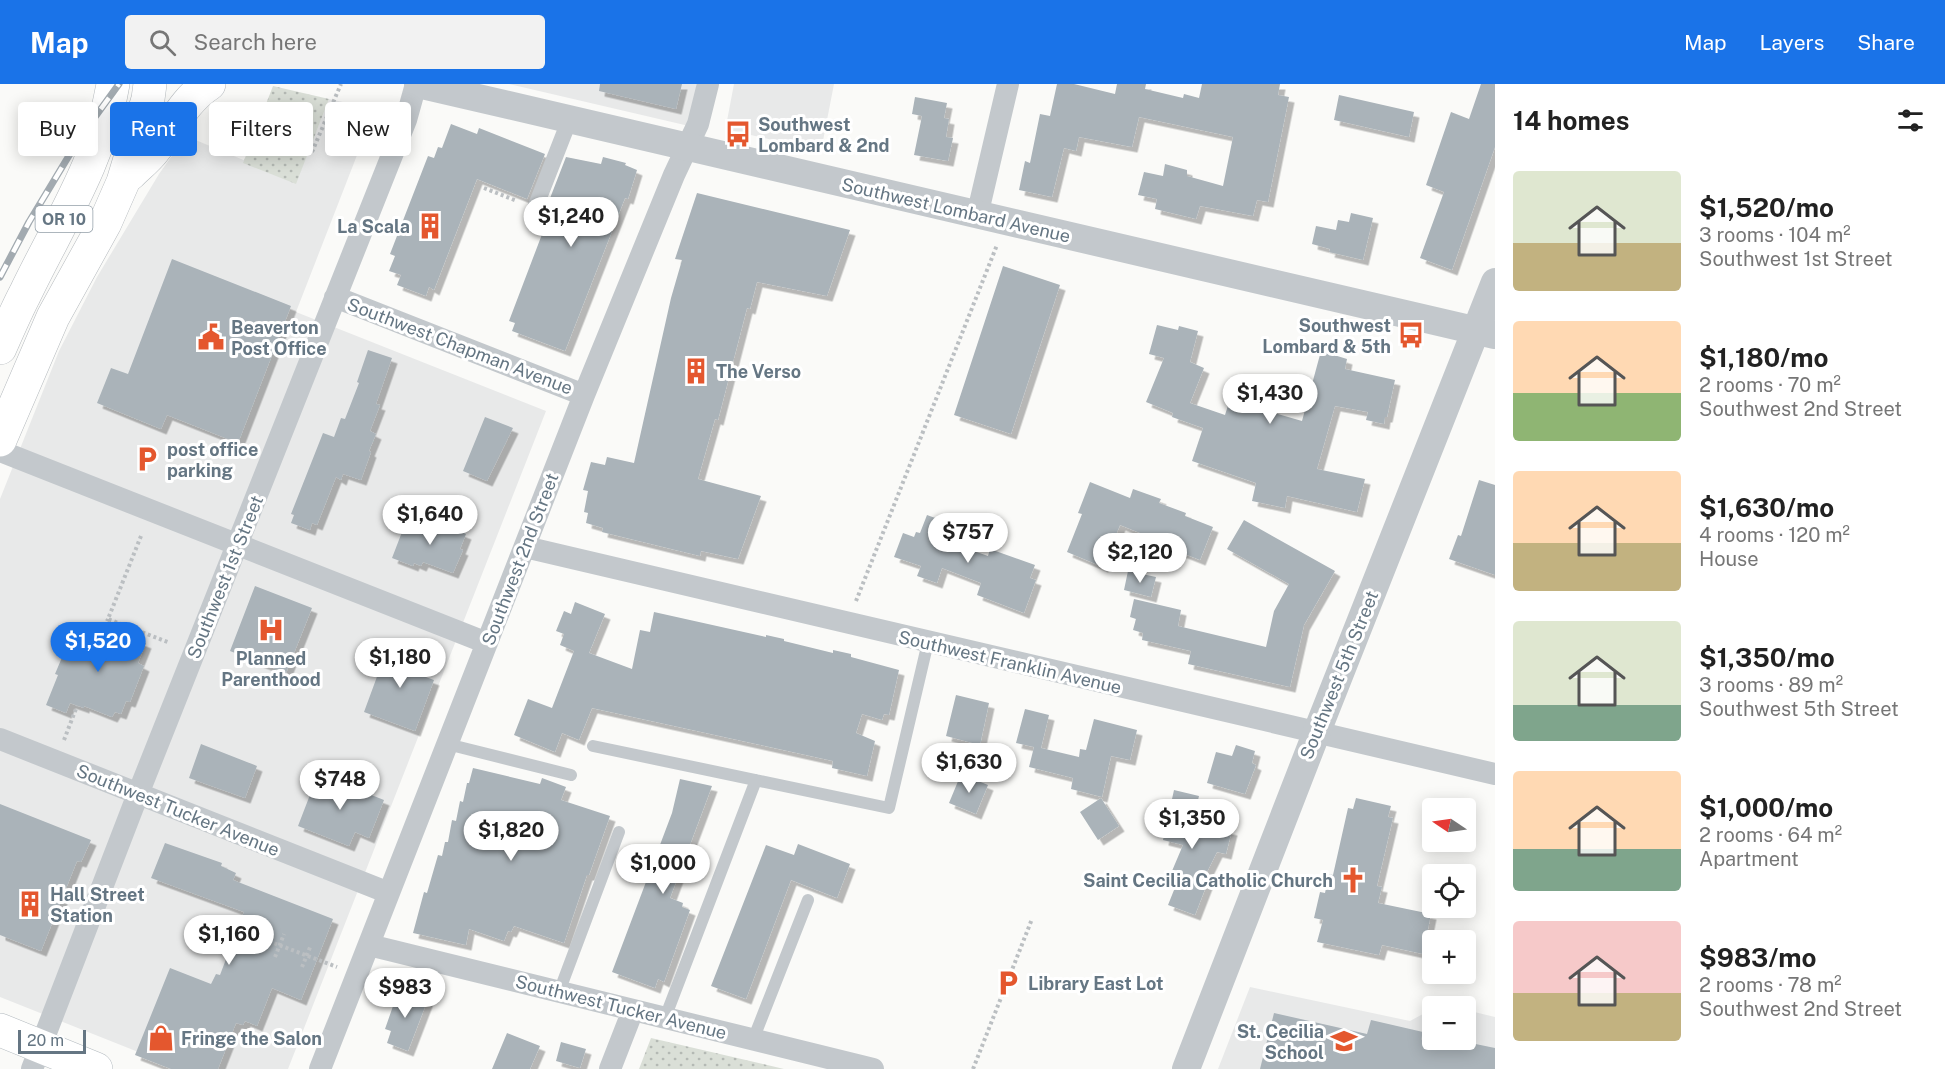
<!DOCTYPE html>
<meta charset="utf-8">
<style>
body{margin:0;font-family:"Public Sans",sans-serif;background:#f2f2f2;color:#222;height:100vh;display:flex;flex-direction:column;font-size:22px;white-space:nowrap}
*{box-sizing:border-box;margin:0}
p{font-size:20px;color:#767676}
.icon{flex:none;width:33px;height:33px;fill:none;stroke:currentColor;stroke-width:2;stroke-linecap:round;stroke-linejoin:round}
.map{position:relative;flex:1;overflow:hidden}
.side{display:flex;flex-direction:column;background:#fff;width:450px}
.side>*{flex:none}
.top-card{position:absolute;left:18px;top:18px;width:570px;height:54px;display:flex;gap:12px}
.needle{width:39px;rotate:283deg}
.fabs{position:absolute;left:1422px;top:714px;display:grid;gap:12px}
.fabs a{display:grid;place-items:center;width:54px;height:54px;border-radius:6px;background:#fff;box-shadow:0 3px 15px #0003;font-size:30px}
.scale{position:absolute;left:18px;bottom:15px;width:68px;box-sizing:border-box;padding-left:6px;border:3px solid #657683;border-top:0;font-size:16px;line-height:21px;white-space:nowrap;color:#657683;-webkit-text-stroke:4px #fff;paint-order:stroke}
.price{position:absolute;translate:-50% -51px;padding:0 14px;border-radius:21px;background:#fff;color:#222;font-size:20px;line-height:39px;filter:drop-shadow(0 2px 3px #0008)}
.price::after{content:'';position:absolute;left:50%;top:36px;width:18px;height:14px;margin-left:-9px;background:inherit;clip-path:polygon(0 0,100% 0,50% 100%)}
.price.selected{background:#1a73e8;color:#fff}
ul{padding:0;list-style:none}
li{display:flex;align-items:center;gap:18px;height:150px;padding:0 18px}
li span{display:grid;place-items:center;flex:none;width:168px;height:120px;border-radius:6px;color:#555}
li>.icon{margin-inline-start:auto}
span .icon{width:72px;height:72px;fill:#fffc;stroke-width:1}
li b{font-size:26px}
h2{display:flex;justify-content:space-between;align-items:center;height:72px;padding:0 18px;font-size:26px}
.tag{padding:0 21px;border-radius:6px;background:#fff;box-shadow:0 3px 15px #0003;font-size:21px;line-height:54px}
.tag.selected{background:#1a73e8;color:#fff}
header{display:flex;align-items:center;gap:36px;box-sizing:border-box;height:84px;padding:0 30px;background:#1a73e8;color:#fff}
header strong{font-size:28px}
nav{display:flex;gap:33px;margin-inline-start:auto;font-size:21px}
.search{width:420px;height:54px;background:#f2f2f2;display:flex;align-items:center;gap:15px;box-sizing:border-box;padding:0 21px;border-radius:6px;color:#767676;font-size:22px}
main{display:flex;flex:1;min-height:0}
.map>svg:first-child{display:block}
</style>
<header>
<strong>Map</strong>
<div class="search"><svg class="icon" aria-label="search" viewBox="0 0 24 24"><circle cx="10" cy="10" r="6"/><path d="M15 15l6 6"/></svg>Search here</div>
<nav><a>Map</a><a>Layers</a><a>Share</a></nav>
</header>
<main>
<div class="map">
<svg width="1495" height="985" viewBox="0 0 1495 985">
<defs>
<pattern id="green-dots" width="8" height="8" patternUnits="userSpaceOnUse" patternTransform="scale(1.5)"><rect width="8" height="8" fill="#dadfd7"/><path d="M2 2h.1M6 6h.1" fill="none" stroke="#b4b9b4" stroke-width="1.8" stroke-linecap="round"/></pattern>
<filter id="shadow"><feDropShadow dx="5.5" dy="5.5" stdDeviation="0" flood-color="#0004"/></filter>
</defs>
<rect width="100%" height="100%" fill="#fafaf8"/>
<!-- built -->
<path fill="#e8e9e9" d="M509,0h188l-8,42z
M734,0h100l-13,67 -92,-21 -3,-4z
M329,15l46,10 -79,203 250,99 -258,658h-107l-181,-72v-498l59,-148 38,-74 62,-103 27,-38 110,46z
M1250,903l160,34 22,-12v31h34v-30l29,7v52h-277z"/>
<!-- green -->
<path fill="url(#green-dots)" d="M273,2l56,13 -33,85 -53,-21z
M651,954l133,31h-145z"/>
<!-- building -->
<path fill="#aab3b9" filter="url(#shadow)" d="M600,0h82l-6,25 -77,-18z
M1057,0h17l41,10 2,-10h29l-1,5 38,9 1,-4 15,4 3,-14h78l-2,11 11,2 -21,105 -11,-2 -4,16 -53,-10 -4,13 -41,-10 2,-10 -19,-4 6,-23 19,4 2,-12 22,6v6l36,10 10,-49 -94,-20 -7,30 -53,-10 -3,14 -12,-3 -12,49 -33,-7 6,-29 5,2 10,-49 10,2z
M1481,0h14v63l-43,123 -32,-12 24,-66 -18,-7 25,-73 18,7z
M1339,11l75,17 -5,25 -75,-17z
M915,13l32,6 -3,15 5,1 -3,18 7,1 -5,23 -34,-6 8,-39 -10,-2z
M335,29l33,13 -10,24 -33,-13z
M451,40l26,10 2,-6 66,26 -18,45 -50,-20 -43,111 -5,-3 -3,9 -29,-11 4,-10 -12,-4 6,-15 -5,-2 38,-98 6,2 4,-11 4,1z
M566,73l35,7 2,-7 23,6 -1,2 12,5 -9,29 -3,-1 -60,153 -53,-20 3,-8 -6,-2 43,-113 -5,-2z
M697,109l153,37 -23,66 -70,-14 -7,27 -3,-1 -29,112 -3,-1 -17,60 63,17 -23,63 -37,-8 -1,5 -98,-24 1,-4 -17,-5 2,-10 -4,-1 4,-21 -5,-1 8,-28 14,3 2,-8 27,6 37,-165 11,-38 -7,-1z
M1351,129l22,5 -10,42 -34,-8 1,-3 -18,-5 4,-18 20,4 2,-10 11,2z
M172,175l119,47 -53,137 -71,-28 -6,14 -64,-26 14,-35 17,6z
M1003,182l57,19 -49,149 -57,-19z
M1157,241l21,5 1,-4 19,5 -8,31 14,6 -14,35 35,12 8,-25 30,11 -3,8 42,12 19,-70 26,8 -2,10 50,11 -8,37h-2l-1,7 -18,-4 2,-8 -33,-6 -18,63 48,10 -8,33 -70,-16 -2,12 -33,-7 4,-18 -64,-22 11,-33 -31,-11 1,-4 -27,-11 18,-44 -15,-4z
M368,266l24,8 -16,46 4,1 -10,26 6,3 -7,17 2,1 -10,28 -18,-6 -2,6 -5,-3 -19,48 -5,-2 -2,7 -19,-7 3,-8 -3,-1 32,-81 11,4 7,-19 4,1 14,-36 -2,-1z
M485,333l28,11 -26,53 -24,-10z
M1479,396l16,5v90l-46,-16 9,-24 3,1z
M1090,398l40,16 3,-9 28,10 -2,4 27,10 -1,3 28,11 -13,33 -28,-11 1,-3 -53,-21 -17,42 -36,-15 15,-38 -4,-1z
M927,431l30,11 -6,17 37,13 2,-7 45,16 -5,13 6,2 -12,33 -47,-18 4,-12 -39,-15 -5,15 -20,-7 4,-10 -27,-9 9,-24 11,4 2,-5 4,1z
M407,435l28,10 3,-6 28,11 -6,15 3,1 -10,23 -30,-11 -2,4 -7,-3 -1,3 -21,-8z
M1244,436l91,51 -31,54 -14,62 -102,-23 3,-13 -49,-11 1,-7 -10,-3 3,-11 -6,-2 4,-18 47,11 -3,16 88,21 8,-36 15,-27 -62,-35z
M1128,487l28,6 -5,20 -27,-7z
M255,502l57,22 -26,65 -56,-22z
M575,518l30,12 -16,39 43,16 8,-39 10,2 4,-20 112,25v-2l18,4v2l49,12v-3l18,4v3l48,13 -10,45 -5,-1 -2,6 -20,-6 -6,19 19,8 -8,35 -35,-8 1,-7 -241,-53 -13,32 -17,-7 -7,19 -41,-17 14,-36 24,9 22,-57 -14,-6 4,-11 -8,-3 8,-20 7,3z
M83,545l14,5 2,-3 14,5 2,-5 31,12 -8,20 6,3 -14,36 -4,-1 -5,13 -6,-2 -3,5 -28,-11v2l-14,-5 -4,10 -20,-8 12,-30 -3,-1 16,-38 8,3z
M389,560l37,13 -6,18 14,5 -19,51 -51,-19z
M956,611l33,8 -9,42 -34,-9z
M1025,625l24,6 -8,33 38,9 1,-8 6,1 8,-31 43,11 -7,30 -19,-4 -9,41 -31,-8 2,-11 -44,-11 5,-20 -18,-4z
M201,660l56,22 -12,32 -56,-20z
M1236,661l19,6 -3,12 4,2 -11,29 -38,-11 9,-31 16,4z
M473,684l67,16 2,-6 24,9 -5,13 49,16 -21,59h-2l-23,68 -50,-17 -3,6 -3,-1 -4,10 -35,-12 -3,16 -53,-12 11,-41 3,1 11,-38 4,1 3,-14h3l4,-22 4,1 4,-20 3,1 4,-19h2z
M318,690l66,26 -15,38 -14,-6 -6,14 -51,-20z
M961,690l27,11 -12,29 -27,-11z
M680,695l32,7 -42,112 13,5 -1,4 8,3 -26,72 -6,-3 -3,9 -43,-16 60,-159z
M1174,706l25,6 -6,25 39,9 -6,24 -9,-2 -15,30 5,2 -12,31 -27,-10 12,-30 -8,-4 11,-26 -20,-5z
M1101,714l18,28 -21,14 -18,-28z
M1356,714l35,8 -3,11 5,1 -16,68 5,1 -4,16 53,11 -8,40 -41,-9 -3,10 -62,-13 6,-22 -9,-2 6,-26 5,1 4,-19 4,1 15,-67 5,1z
M0,720l91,36 -10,22 -4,-1 -36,90 -41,-16z
M165,759l57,20 -1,3 15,7 -3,7 100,39 -32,81 -29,-12 -15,38 -12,-5 -2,4 -7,-2 -18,46h-47l-36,-14 35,-87 41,16 5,-10 4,1 24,-63 -93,-34z
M798,760l52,20 -13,34 -46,-18 -45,119 -35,-13 55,-141 28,10z
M399,905l29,10 -20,52 -21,-8 4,-12 -6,-2z
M1274,929l93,21 4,-14 52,12 -2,8h35l39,8v21h-235z
M507,949l33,13 -10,23h-38z
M561,958l25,7 -6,19 -24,-7z"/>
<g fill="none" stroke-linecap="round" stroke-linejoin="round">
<!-- secondary casing -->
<g stroke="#b3babf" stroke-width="34">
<path id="secondary" d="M0,946l96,39"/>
</g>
<!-- primary casing -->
<g stroke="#b5babe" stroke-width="34">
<path id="primary" d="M130,90c8,-8 17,-15 24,-24 18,-22 30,-50 55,-66
M0,264c8,-18 16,-37 25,-54 33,-69 76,-134 88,-210
M0,356l53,-123 52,-94 18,-41 25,-83 2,-15"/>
</g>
<!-- path -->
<path stroke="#bbbfc2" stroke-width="4" stroke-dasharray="3 3" stroke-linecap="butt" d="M312,68l29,-68
M484,104l33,13
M141,452l-33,83 62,24
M856,517l141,-356
M102,548l6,-13
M64,656l13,-34
M263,855l74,28
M275,873l9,-23
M302,883l9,-22
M973,985l59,-150"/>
<!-- service -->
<path stroke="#c3c8cc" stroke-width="12" d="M447,660l124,31
M593,662l296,62 39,-166
M559,908l60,-160
M665,934l91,-238
M753,956l55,-140"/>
<!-- pedestrian -->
<path stroke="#c3c8cc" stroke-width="16" d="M535,124l34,-87"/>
<!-- minor -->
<path stroke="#c3c8cc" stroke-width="22" d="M977,132l31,-132
M335,213l249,98
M0,367l487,192
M525,463l970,227
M0,655l389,154
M369,861l504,124
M32,985l106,-275 268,-674 10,-36
M320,985l264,-674 90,-220 24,-51 10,-40
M610,985l23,-59"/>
<!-- tertiary -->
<path stroke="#c3c8cc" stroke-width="28" d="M418,0l1077,251
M1186,985l130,-335 179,-452"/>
<!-- secondary -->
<use href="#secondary" stroke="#fff" stroke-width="33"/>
<!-- primary -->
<use href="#primary" stroke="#fff" stroke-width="33"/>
<!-- rail casing -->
<g stroke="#a2aab0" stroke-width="7">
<path id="rail" d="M0,193l29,-55 50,-83 40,-55"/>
</g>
<!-- rail -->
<use href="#rail" stroke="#fff" stroke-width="4.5" stroke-dasharray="14" stroke-linecap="butt"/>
</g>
<!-- icons -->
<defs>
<g id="bus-bare" transform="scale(2.07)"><path d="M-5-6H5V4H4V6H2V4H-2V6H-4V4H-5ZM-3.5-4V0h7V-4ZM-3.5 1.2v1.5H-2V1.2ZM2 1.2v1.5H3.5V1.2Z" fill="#e4572e" stroke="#fff" stroke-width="2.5" paint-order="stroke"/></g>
<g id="building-bare" transform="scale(2.07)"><path d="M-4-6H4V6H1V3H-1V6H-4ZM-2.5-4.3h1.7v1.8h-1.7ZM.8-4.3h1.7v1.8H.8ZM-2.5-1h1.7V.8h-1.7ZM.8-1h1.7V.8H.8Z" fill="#e4572e" stroke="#fff" stroke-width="2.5" paint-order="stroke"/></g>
<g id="civic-bare" transform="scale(2.07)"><path d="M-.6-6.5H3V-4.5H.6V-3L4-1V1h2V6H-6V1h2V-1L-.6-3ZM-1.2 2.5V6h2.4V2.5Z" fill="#e4572e" stroke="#fff" stroke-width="2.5" paint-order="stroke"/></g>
<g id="parking-bare" transform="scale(2.07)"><path d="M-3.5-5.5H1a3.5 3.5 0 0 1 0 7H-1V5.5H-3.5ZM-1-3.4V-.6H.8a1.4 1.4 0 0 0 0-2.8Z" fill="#e4572e" stroke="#fff" stroke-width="2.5" paint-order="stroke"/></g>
<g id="hospital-bare" transform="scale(2.07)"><path d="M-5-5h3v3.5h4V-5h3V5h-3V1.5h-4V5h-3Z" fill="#e4572e" stroke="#fff" stroke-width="2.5" paint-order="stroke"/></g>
<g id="church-bare" transform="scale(2.07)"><path d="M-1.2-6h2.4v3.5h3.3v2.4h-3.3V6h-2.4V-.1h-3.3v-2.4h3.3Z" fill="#e4572e" stroke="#fff" stroke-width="2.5" paint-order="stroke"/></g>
<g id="shop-bare" transform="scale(2.07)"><path d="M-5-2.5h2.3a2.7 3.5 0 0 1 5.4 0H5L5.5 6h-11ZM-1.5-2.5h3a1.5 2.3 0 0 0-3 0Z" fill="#e4572e" stroke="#fff" stroke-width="2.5" paint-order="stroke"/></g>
<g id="school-bare" transform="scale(2.07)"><path d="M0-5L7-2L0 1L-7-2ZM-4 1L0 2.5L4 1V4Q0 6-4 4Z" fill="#e4572e" stroke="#fff" stroke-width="2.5" paint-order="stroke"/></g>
</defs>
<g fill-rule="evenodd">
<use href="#bus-bare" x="738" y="50"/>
<use href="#building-bare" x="430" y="142"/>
<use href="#bus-bare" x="1411" y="251"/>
<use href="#civic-bare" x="211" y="253"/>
<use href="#building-bare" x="696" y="287"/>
<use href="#parking-bare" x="147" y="375"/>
<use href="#hospital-bare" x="271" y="546"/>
<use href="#church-bare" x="1353" y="796"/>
<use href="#building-bare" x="30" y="820"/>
<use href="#parking-bare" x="1008" y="899"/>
<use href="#shop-bare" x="161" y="954"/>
<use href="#school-bare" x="1344" y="957"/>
</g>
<g text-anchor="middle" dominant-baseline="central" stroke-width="6" stroke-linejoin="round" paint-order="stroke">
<!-- shield labels -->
<rect fill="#fff" stroke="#939fa8" stroke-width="1.5" x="35.5" y="122" width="57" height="26" rx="4.5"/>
<g font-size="16" font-weight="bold" fill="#657683">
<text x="64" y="135">OR 10</text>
</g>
<!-- poi labels -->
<g font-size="18" font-weight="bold" fill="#657683" stroke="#fff" text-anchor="start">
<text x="758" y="40">Southwest<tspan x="758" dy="21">Lombard &amp; 2nd</tspan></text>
<text x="410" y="142" text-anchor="end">La Scala</text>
<text x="1391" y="241" text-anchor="end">Southwest<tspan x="1391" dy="21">Lombard &amp; 5th</tspan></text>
<text x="231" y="243">Beaverton<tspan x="231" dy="21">Post Office</tspan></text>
<text x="716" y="287">The Verso</text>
<text x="167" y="365">post office<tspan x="167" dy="21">parking</tspan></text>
<text x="271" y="574" text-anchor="middle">Planned<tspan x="271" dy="21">Parenthood</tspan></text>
<text x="1333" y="796" text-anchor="end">Saint Cecilia Catholic Church</text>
<text x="50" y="810">Hall Street<tspan x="50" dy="21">Station</tspan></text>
<text x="1028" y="899">Library East Lot</text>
<text x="1324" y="947" text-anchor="end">St. Cecilia<tspan x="1324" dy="21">School</tspan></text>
<text x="181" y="954">Fringe the Salon</text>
</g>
<!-- street labels -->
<g font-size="18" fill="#657683" stroke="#fff">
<text transform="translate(956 126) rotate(13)">Southwest Lombard Avenue</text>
<text transform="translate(460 262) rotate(21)">Southwest Chapman Avenue</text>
<text transform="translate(520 475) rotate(-69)">Southwest 2nd Street</text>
<text transform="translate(225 493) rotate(-68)">Southwest 1st Street</text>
<text transform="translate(1010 578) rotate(13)">Southwest Franklin Avenue</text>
<text transform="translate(1339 591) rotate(-68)">Southwest 5th Street</text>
<text transform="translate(178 726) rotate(22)">Southwest Tucker Avenue</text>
<text transform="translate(621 923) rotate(14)">Southwest Tucker Avenue</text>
</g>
</g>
</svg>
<div class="fabs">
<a><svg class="needle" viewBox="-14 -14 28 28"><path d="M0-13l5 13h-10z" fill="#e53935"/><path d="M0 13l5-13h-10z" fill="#767676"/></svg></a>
<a><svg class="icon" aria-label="locate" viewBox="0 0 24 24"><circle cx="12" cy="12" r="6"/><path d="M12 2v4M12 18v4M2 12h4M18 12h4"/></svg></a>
<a>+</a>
<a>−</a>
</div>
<div class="scale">20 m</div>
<b class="price" style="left:571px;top:164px">$1,240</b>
<b class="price" style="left:1270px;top:341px">$1,430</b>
<b class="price" style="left:430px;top:462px">$1,640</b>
<b class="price" style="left:968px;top:480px">$757</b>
<b class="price" style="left:1140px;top:500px">$2,120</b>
<b class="price selected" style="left:98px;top:589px">$1,520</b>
<b class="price" style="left:400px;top:605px">$1,180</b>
<b class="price" style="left:969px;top:710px">$1,630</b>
<b class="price" style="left:340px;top:727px">$748</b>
<b class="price" style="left:1192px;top:766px">$1,350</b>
<b class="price" style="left:511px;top:778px">$1,820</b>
<b class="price" style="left:663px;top:811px">$1,000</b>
<b class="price" style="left:229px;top:882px">$1,160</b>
<b class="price" style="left:405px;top:935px">$983</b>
<div class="top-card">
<a class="tag">Buy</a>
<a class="tag selected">Rent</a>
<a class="tag">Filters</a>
<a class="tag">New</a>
</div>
</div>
<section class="side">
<h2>14 homes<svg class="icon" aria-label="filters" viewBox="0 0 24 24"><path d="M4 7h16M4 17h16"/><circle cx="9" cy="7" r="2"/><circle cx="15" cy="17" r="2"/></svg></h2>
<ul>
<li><span style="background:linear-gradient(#dfe7d0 60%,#c2b280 0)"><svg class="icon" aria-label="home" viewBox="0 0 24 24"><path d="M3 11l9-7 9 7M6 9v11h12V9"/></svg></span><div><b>$1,520/mo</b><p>3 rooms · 104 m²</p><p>Southwest 1st Street</p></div></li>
<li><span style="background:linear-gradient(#ffd9b3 60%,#8fb573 0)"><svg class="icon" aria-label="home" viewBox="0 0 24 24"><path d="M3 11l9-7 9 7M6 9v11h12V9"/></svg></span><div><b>$1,180/mo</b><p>2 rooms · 70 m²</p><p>Southwest 2nd Street</p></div></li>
<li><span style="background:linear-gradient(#ffd9b3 60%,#c2b280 0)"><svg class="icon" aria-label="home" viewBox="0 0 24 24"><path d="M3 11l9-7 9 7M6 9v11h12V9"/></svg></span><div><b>$1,630/mo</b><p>4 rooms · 120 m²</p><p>House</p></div></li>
<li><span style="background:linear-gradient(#dfe7d0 70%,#7fa58c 0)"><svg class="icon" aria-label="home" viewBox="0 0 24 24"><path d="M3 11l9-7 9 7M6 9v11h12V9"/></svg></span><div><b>$1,350/mo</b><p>3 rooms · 89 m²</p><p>Southwest 5th Street</p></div></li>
<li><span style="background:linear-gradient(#ffd9b3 65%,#7fa58c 0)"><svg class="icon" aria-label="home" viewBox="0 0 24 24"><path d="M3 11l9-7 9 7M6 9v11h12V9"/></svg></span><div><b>$1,000/mo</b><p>2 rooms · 64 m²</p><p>Apartment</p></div></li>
<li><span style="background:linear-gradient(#f6c9c9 60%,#c2b280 0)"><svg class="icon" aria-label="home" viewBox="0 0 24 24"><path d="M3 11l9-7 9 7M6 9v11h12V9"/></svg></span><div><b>$983/mo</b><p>2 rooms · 78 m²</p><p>Southwest 2nd Street</p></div></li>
</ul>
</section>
</main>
